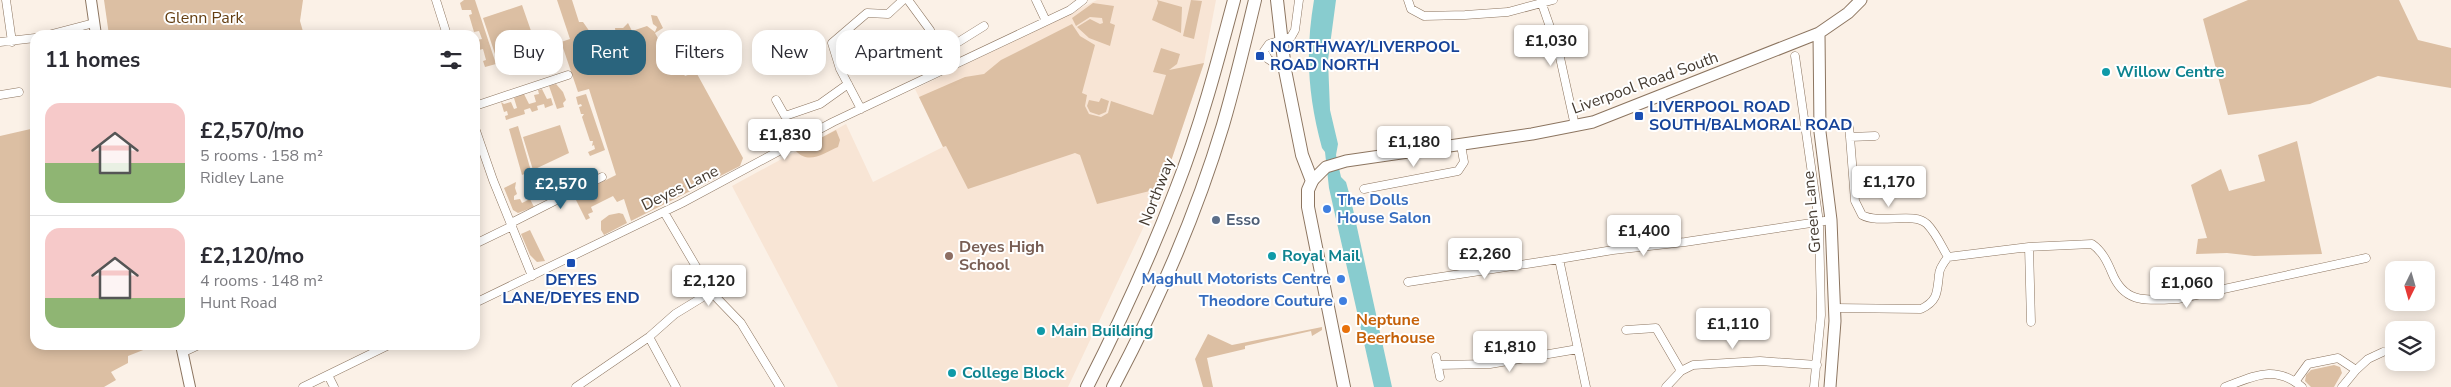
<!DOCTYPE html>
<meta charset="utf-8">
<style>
body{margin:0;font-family:"Nunito Sans",sans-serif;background:#f7f7f7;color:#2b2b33;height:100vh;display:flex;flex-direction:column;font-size:19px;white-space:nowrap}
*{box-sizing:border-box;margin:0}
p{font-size:16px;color:#7c7c81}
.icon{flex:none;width:28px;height:28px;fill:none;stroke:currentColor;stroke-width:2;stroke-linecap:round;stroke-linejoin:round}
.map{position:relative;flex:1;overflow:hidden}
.drawer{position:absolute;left:30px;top:30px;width:450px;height:320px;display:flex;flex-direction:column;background:#fff;border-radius:15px;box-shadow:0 2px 12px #0003}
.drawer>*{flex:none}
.top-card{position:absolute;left:495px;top:30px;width:475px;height:45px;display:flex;gap:10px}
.needle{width:32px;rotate:185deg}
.buttons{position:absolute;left:2385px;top:261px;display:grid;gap:10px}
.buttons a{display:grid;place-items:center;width:50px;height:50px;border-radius:10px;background:#fff;box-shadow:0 2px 12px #0003;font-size:25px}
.price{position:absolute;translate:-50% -42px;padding:0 11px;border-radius:5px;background:#fff;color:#222;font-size:16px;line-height:32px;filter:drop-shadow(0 1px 2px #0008)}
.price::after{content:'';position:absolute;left:50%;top:30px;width:15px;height:11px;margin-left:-8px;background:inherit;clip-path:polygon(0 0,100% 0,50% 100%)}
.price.active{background:#2a647d;color:#fff}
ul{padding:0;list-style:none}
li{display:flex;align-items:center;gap:15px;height:125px;padding:0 15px}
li+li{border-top:1px solid #e1e1e2}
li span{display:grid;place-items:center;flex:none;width:140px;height:100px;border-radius:15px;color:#555}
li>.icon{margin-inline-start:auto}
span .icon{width:60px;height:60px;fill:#fffc;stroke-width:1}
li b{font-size:21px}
h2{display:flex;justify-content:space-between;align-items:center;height:60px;padding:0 15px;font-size:21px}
.chip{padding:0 18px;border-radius:15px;background:#fff;box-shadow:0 2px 12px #0003;font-size:18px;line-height:45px}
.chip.active{background:#2a647d;color:#fff}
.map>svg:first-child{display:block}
</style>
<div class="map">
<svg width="2451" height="387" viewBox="0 0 2451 387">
<rect width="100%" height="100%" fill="#fbf1e7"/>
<!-- education -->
<path fill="#f8e5d5" d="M1097,0h119l-12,63 -42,125 -94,199h-230l-106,-201 114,-62 27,58 70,-35 -28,-58z"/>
<!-- green -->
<path fill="#dcbfa3" d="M104,0h199l-3,21 4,14h-195z
M464,0h11l21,64 -11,3 -2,-6 3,-1 -3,-11 -4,1 -2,-10 5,-1 -3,-8 -5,1 -5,-17 3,-1 -1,-4h-9l-2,-7z
M557,0h15l7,22h4l7,10 1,11 7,-1 1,-11h4l3,9 10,-4 -1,-8h8l5,-5 4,8 15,-5 8,6 2,-5 -4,-3 -2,-9 6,1 6,12 -8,5 5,9 10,-3 4,7 -5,10 8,6 7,-8 6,6 -1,3 -9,5 5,8 11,-4 47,86 -3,8 -109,55 -7,-22 -7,3 -4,-6 -22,11 2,5 -5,2 2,4 -4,2 -12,-24 42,-21 -27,-86 -11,3 -17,-50 9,-3z
M1157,0l25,7 -1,26 -29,-13 6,-17z
M1191,0l11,1 -8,38 -11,-3z
M2248,0h151l19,40 33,8v40l-73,-12 -68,28 -82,11 -25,-96z
M1093,3l21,3 -4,17 5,2 -5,21 -21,-8 -12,-11 13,-8 10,5 3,-1 -1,-5 -12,-1 -14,9 -4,-8z
M522,5l16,46 -40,12 -15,-45z
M1072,24l8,12 15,9 -13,48 5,2 -2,11 4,8 12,3 7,-4 3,-12 42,14 13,-40 -13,-3 8,-24 19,6 -3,10 -8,6 35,-7 -42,125 -65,16 -17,-49 -5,-2 -107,36 -22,-43 -3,1 -24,-50 46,-20 19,-3 17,-14z
M556,84l7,8 3,8 -3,3 1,4 -7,2 -8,-23z
M542,89l5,10 4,-1 2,7 -8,3 -1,-4 -7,2 1,4 -6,2 -2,-4 -6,2 1,4 -19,6 -1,-4 3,-1 -1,-4 -3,1 -3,-10 3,2 7,-2 3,7 3,-1 -3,-10 10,-4 5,10 7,-2 -2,-7 5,-1 -1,-4z
M586,94l19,56 -15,6 -2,-4 7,-3 -1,-4 -2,1 1,-5h-3l-8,-24 2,-3h-3l-2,-7 3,-1 -1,-2 -3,1 -2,-8z
M1101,98l8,3 -3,11 -7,3 -9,-3 -3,-6 2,-6 10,2z
M560,125l9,28 -36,17 -10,-33z
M518,126l13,45 -9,4 -13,-46z
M35,128v217h121l-28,11v7l-17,9 5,8 -12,7h-104v-251z
M836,130l4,10 -2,7c-14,6 -29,18 -42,4z
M2297,141l25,113 -68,2 -27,-3 -31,1 2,-15 9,-1 -16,-53 30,-16 8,22 36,-10 -7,-26z
M516,182l-1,6 2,6 -3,2v4l6,-1 2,4 8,-4 4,8 -16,6 -5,-3 -9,-22z
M619,213l4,1 4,9 -23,12 -3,-5v-9l8,-6z
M530,230l15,31 -8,1 -7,-7 -9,-21z
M1322,327v3l-10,6 -1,-5 -66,15v3l-38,9 6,29h-10l-8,-28 13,-25 24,11z
M2334,365l6,2 2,6 -8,14h-23l-6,-6 1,-6 5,-5z"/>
<!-- water -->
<path fill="#88cccf" d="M1314,0h22l-8,60 2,50 8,34 -2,11 5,22 5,5 5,18 41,187h-18l-45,-199 -4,-36 -3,-4c-14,-52 -17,-95 -8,-148z"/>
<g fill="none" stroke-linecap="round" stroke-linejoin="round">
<!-- minor casing -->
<g stroke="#8c7560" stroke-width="9">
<path id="minor" d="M6,0l6,42
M436,0l11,35
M908,0l22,30 7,18 15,-2 32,-20
M1036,0l10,21
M1408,0l3,9 13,7 41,-1 43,-3 45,-12
M1542,4l17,49 16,73
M48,35l46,-12
M0,42l35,-4
M1795,56l24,166 2,93 -7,72
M1285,70l-17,-11 -4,-8 5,-7 22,-7 4,-7 4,-30
M0,95l19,-3
M776,100l9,16 35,-12 28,-20
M475,106l93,-31
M861,109l-21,-40 -8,-26 35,-30 21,1 15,-14
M1849,127l1,10 25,-1
M475,128l18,52 39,96
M1850,137l5,64 7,14c18,10 52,-4 65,9 9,9 15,23 21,33
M1364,189l94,-18 6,-9 -3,-17
M664,212l47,80 30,31 39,64
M511,223l91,-46
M475,244l37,-18
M2029,247l63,-3c10,7 15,17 20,29 13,32 36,27 66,26l188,-41
M1408,282l151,-23
M475,303l207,-100 151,-81 237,-112 13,-10
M1834,308l87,1c17,-8 16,-17 18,-34 0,-6 5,-13 9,-18l81,-10 2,75
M1626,330l30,-2 25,43
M649,337l27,50
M184,352l15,-7
M1436,357l4,20
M1438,365l52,-1 88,-15
M2356,370l12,-11 15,-7
M328,375l6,12
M2295,382l13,-18 30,-6 18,12 -14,17
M303,387l86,-42
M576,387l73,-50 26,-23 36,-22
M1586,387l-27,-128 54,-9 72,-8 146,-22
M1666,387l15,-16 12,-6 67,-4 57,4
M2225,387c30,-11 49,-23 77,0"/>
</g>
<!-- tertiary casing -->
<g stroke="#8c7560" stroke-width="12">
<path id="tertiary" d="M91,0l5,35
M181,345l9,42"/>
</g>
<!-- secondary casing -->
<g stroke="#8c7560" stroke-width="13">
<path id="secondary" d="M1819,33l1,99 11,88 4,101 -5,66
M1312,181l14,-14 20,-6 186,-27 61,-12 226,-89 29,-20 13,-13"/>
</g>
<!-- primary casing -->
<g stroke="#8c7560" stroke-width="14">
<path id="primary" d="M1277,0l8,70 17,85 10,26 -4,9v17l36,180"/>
</g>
<!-- trunk casing -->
<g stroke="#8c7560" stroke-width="14">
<path id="trunk" d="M1087,387c33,-65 63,-130 89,-198 24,-61 41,-125 58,-189
M1113,387c44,-83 83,-172 110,-262 12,-41 22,-83 32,-125"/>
</g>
<!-- minor -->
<use href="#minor" stroke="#fff" stroke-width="8"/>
<!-- tertiary -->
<use href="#tertiary" stroke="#fff" stroke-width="10"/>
<!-- secondary -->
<use href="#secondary" stroke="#fff" stroke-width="11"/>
<!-- primary -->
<use href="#primary" stroke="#fff" stroke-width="12"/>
<!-- trunk -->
<use href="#trunk" stroke="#fff" stroke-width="12"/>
</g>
<!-- markers -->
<g fill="#1a4fb4" stroke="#fff" stroke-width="2">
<rect x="1255" y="51" width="10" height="10" rx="2.5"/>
<rect x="1634" y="111" width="10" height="10" rx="2.5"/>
<rect x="566" y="258" width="10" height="10" rx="2.5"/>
</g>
<g fill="#0f9aa8" stroke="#fff" stroke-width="2">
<circle cx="2106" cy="72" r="5"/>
<circle cx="1272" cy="256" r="5"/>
<circle cx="1041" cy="331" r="5"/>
<circle cx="952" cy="373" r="5"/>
</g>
<g fill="#3f7fe0" stroke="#fff" stroke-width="2">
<circle cx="1327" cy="209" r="5"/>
<circle cx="1341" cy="279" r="5"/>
<circle cx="1343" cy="301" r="5"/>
</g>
<circle fill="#5c6f8a" stroke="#fff" stroke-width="2" cx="1216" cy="220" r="5"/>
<circle fill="#8d6e63" stroke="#fff" stroke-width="2" cx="949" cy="256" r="5"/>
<circle fill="#e8710a" stroke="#fff" stroke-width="2" cx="1346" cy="329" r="5"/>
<g text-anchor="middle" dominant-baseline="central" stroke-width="4" stroke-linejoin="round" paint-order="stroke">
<!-- park labels -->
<g font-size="16" fill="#643e11" stroke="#fff">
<text x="204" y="18">Glenn Park</text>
</g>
<!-- transit labels -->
<g font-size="16" font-weight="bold" fill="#164399" stroke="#fff" text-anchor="start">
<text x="1270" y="47">NORTHWAY/LIVERPOOL<tspan x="1270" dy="18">ROAD NORTH</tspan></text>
<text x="1649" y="107">LIVERPOOL ROAD<tspan x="1649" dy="18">SOUTH/BALMORAL ROAD</tspan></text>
<text x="571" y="280" text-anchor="middle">DEYES<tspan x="571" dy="18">LANE/DEYES END</tspan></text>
</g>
<!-- culture labels -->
<g font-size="16" font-weight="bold" fill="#0d838f" stroke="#fff" text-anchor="start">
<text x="2116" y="72">Willow Centre</text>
<text x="1282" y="256">Royal Mail</text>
<text x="1051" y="331">Main Building</text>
<text x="962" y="373">College Block</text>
</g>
<!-- street labels -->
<g font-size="16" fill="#453b31" stroke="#fff">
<text transform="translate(1645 83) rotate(-20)">Liverpool Road South</text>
<text transform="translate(680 188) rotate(-26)">Deyes Lane</text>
<text transform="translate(1157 192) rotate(-69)">Northway</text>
<text transform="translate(1812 212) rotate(-95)">Green Lane</text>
</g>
<!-- shop labels -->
<g font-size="16" font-weight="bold" fill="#366cbe" stroke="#fff" text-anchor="end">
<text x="1337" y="200" text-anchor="start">The Dolls<tspan x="1337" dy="18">House Salon</tspan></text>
<text x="1331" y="279">Maghull Motorists Centre</text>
<text x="1333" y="301">Theodore Couture</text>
</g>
<!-- service labels -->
<g font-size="16" font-weight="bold" fill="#4e5e75" stroke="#fff" text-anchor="start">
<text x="1226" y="220">Esso</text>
</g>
<!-- education labels -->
<g font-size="16" font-weight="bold" fill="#785e54" stroke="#fff" text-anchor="start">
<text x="959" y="247">Deyes High<tspan x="959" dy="18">School</tspan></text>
</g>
<!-- food labels -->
<g font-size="16" font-weight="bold" fill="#c56008" stroke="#fff" text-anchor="start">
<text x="1356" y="320">Neptune<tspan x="1356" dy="18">Beerhouse</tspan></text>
</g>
</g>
</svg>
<div class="buttons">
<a><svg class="needle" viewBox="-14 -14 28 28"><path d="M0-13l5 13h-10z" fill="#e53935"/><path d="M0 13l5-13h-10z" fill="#7c7c81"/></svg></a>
<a><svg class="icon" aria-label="layers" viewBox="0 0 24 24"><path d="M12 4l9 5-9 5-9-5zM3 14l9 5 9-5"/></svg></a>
</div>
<b class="price" style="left:1551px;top:67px">£1,030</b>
<b class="price" style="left:785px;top:161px">£1,830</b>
<b class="price" style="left:1414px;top:168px">£1,180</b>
<b class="price" style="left:1889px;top:208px">£1,170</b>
<b class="price active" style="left:561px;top:210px">£2,570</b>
<b class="price" style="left:1644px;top:257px">£1,400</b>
<b class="price" style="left:1485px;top:280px">£2,260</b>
<b class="price" style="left:709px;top:307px">£2,120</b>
<b class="price" style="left:2187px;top:309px">£1,060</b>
<b class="price" style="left:1733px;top:350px">£1,110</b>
<b class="price" style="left:1510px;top:373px">£1,810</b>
<div class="top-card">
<a class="chip">Buy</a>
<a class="chip active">Rent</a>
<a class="chip">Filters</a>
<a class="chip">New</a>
<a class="chip">Apartment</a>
</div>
<section class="drawer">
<h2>11 homes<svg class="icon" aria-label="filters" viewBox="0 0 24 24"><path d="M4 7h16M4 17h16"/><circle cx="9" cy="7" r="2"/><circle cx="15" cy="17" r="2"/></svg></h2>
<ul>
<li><span style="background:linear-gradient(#f6c9c9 60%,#8fb573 0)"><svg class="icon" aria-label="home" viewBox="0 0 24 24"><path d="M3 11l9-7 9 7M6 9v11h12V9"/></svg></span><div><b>£2,570/mo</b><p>5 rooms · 158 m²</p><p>Ridley Lane</p></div></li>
<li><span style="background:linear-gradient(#f6c9c9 70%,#8fb573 0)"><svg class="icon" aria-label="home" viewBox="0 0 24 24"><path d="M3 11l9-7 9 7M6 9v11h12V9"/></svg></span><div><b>£2,120/mo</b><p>4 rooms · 148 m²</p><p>Hunt Road</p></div></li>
</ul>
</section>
</div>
